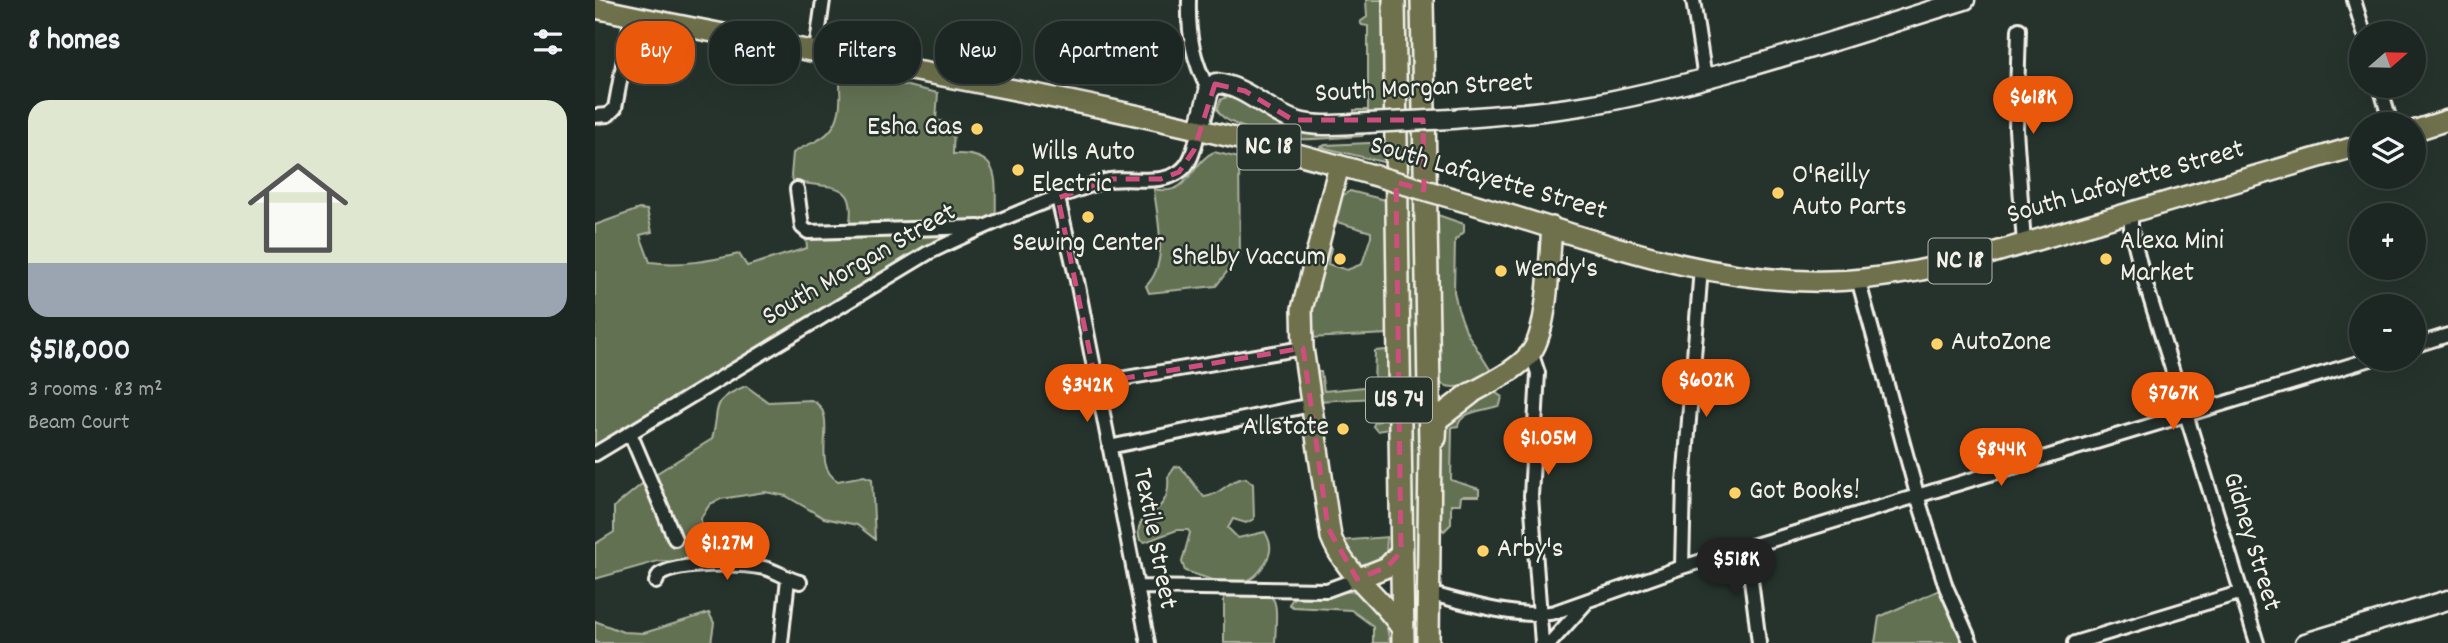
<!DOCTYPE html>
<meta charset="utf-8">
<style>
body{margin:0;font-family:Dekko,sans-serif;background:#29322f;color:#f1f3f6;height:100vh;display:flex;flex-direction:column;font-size:26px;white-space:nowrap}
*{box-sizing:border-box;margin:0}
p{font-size:23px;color:#a0a5a5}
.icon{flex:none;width:38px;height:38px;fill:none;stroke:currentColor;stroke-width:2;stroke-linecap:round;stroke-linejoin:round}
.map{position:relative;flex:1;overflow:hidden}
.panel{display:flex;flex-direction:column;background:#1c2622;width:595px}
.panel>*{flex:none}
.banner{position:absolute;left:21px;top:21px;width:665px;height:63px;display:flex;gap:14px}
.needle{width:46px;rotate:70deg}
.fabs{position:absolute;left:1754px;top:21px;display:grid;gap:14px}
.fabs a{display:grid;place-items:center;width:77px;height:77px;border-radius:50%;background:#1c2622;box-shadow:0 7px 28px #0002,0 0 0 2px #3a4340;font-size:35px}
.price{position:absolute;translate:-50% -60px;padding:0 16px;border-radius:24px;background:#ea580c;color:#fff;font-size:23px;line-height:46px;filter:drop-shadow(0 2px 4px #0008)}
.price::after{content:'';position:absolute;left:50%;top:42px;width:21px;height:16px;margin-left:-10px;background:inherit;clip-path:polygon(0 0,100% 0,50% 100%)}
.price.on{background:#222;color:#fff}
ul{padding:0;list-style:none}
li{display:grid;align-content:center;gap:14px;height:371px;padding:0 28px}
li+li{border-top:2px solid #3a4340}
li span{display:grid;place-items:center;height:217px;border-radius:21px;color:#555}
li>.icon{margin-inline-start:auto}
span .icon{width:126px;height:126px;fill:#fffc;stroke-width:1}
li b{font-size:30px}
h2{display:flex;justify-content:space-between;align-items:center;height:84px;padding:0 28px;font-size:30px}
.pill{padding:0 24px;border-radius:28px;background:#1c2622;box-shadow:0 7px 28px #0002,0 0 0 2px #3a4340;font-size:24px;line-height:63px}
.pill.on{background:#ea580c;color:#fff}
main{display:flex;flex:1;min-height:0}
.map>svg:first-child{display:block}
</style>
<main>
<section class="panel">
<h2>8 homes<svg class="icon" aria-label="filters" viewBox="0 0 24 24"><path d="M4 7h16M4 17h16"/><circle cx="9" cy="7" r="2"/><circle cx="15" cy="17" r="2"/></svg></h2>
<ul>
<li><span style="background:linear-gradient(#dfe7d0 75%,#9aa5b1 0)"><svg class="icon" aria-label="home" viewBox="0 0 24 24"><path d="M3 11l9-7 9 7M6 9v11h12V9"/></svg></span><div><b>$518,000</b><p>3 rooms · 83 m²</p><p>Beam Court</p></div></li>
</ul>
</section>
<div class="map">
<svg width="1853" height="643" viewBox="0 0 1853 643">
<rect width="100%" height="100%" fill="#26332d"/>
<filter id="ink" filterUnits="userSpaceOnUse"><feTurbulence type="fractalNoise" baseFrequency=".0143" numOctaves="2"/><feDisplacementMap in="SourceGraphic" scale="14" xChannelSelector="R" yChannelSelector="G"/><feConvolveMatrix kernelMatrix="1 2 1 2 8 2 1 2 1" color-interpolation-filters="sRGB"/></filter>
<g filter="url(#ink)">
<!-- green -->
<path fill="#637152" stroke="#acb19d" stroke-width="2" d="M771,0h22l1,116 -35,1v-7h14v-84l-6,-1 -2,-3 7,-5z
M807,0h13l6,643h-9l-2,-284 -6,-78z
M244,70l99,23 -2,27 18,4 -1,30c52,-2 41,28 43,68l-401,232v-229l44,-16 8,1 5,22 -12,3 10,27c31,4 59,-1 89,-8l8,12 60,-18 -1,-9 17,-7 25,-1c12,-50 -14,-43 -54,-49l-3,-6 2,-23c8,-6 16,-8 25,-13 27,-14 23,-44 21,-70z
M636,96l133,35 1,2 -3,3c-22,1 -45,4 -67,3 -17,0 -74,-14 -78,-30l4,-10z
M796,142v22l-70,-17 4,-2z
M619,152l25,6 1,97 -24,31 -67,7 -3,-7c24,-24 11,-66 8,-97 35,9 38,-28 60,-37z
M755,191l39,10 -1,133 -79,4 -2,-21 21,-70 3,1 -3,16 19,6 15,-6 9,-28v-4l-34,-10 -7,17 10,-42z
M834,212l35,12v8l-9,8 -1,52 4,17 9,24 24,38c-16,10 -38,25 -55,9z
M791,350l4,6 -1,73 -12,2 -4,-5 2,-4 5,-1 -2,-23 -62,3 -5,-29h10l3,19 50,-5 1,-35z
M151,386l22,16 43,-2c32,14 -4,63 27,81l26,-5 8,3 3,60 -18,-14 -33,-7 -38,-22 -21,-4 -44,7 -11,5 -9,14 2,44 -45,-1 -63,18v-35l19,-12v-25l35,-29 63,-39c9,-31 -4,-38 34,-53z
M898,391l9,6 -2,8c-12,6 -38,4 -42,21l-6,1 -1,53 28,9v7h-18l-1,8h-9v20l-7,7 -7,-7 1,-89 17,-23z
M585,466l24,31c16,-1 26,-19 42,-19l7,6 1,35 -8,4 -13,-4 -5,9 10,10 27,-6c7,12 7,20 0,31 -18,34 -50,17 -80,8l-3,-9 8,-29 -2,-3h-11l-32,12 -5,-2c-10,-32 32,-19 28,-63l7,-10z
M792,537l-1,17 -18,12 -16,-4 -14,-21z
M1351,587l25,56h-96l4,-26z
M766,591l25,32 4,20h-17v-17l-22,-16 -58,-3 -4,-3 7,-9z
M629,594c55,0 54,-8 51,49h-51z
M114,613l5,10 -3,20h-116v-22l28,11 21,1z"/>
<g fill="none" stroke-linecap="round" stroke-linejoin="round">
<!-- street casing -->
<g stroke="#f4f1e8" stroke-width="18">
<path id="street" d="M594,0c-1,35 4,60 20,91
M1098,0l12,79
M1759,0l10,33
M1424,29l-3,100 8,115
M221,51l7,-51
M1785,86l11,38
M0,116l13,-1 7,-7 17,-92
M202,189l5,38 6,5 171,-5
M463,198l19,83 71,362
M1536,212v17l11,43 115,371
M1263,279l62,226 26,82 25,56
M1818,346l35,-11
M936,352l7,21 -7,123 11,147
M501,383l207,-35
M35,433l45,106
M514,447l202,-42
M0,454l333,-201c56,-27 114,-52 173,-71 24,-8 57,5 78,-10 14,-9 16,-28 20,-43
M1152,548l12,95
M1087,567l2,-84 17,-215
M61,582l3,-7c19,-13 82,-12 105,-7 13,3 23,11 36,14
M543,587l189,3 30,-11
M833,593c34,9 94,27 127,19l127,-45 689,-208
M186,643l7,-64
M955,643l35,-39
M1479,643l165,-50"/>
</g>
<!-- secondary casing -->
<g stroke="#f4f1e8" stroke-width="23">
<path id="secondary" d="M856,119c49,-4 99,-7 148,-16 125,-24 245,-66 366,-103
M604,129l10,-38 7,-8c32,4 50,28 80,38 22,7 48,3 72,2
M1710,643l143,-43"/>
</g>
<!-- primary casing -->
<g stroke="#f4f1e8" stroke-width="24">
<path id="primary" d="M0,8c252,54 509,90 757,161
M1818,131l35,-11
M744,166l-37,143 1,39 28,189c15,39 51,59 72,94
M871,202c118,34 238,82 363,79 48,-1 96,-11 143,-22l389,-114
M875,394c19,-11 44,-22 59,-39 20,-21 20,-98 23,-128
M762,579l30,-12 14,-15"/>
</g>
<!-- highway casing -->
<g stroke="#f4f1e8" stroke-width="26">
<path id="highway" d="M799,0l9,643
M827,0l8,445 -2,198
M840,438l1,-18 34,-26"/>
</g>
<!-- street -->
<use href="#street" stroke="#26332d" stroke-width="12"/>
<!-- secondary -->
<use href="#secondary" stroke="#26332d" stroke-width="18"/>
<!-- primary -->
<use href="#primary" stroke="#6e714b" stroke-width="19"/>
<!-- highway -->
<use href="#highway" stroke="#6e714b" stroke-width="21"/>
<!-- secondary-bridge casing -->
<g stroke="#f4f1e8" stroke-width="23" stroke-linecap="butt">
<path id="secondary-bridge" d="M773,123l83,-4"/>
</g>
<!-- primary-bridge casing -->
<g stroke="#f4f1e8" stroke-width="24" stroke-linecap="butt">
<path id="primary-bridge" d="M757,169l114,33"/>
</g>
<!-- secondary-bridge -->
<use href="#secondary-bridge" stroke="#26332d" stroke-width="18"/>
<!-- primary-bridge -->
<use href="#primary-bridge" stroke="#6e714b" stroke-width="19"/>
</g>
</g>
<!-- marked area -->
<path fill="none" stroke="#ce4e7e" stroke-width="5" stroke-dasharray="14 9" stroke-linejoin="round" d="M620,84l30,7 48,29h130l1,70 -28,-8 5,370 -14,15 -30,12 -29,-51 -25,-180 -207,35 -38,-185 53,-19h50l18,-7 15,-22z"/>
<!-- markers -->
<g fill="#ffd166" stroke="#26332d" stroke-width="2.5">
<circle cx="382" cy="129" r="7"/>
<circle cx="423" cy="170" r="7"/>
<circle cx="1183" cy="193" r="7"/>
<circle cx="493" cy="217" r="7"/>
<circle cx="745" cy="259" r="7"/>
<circle cx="1511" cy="259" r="7"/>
<circle cx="906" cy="271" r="7"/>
<circle cx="1342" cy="344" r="7"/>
<circle cx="748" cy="429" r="7"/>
<circle cx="1140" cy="493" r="7"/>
<circle cx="888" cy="551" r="7"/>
</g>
<g text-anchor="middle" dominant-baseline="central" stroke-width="5" stroke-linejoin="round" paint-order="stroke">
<!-- shield labels -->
<g fill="#26332d" stroke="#b6b8b0" stroke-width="2">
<rect x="642.5" y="124.5" width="63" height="45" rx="5"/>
<rect x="1333.5" y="238.5" width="63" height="45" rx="5"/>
<rect x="771" y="377.5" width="66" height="45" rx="5"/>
</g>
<g font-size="26" font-weight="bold" fill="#f4f1e8">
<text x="674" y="147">NC 18</text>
<text x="1365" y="261">NC 18</text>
<text x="804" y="400">US 74</text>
</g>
<!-- street labels -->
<g font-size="28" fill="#f4f1e8" stroke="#26332d">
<text transform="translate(829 90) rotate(-3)">South Morgan Street</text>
<text transform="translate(893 180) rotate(16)">South Lafayette Street</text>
<text transform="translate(1531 184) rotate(-16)">South Lafayette Street</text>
<text transform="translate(265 266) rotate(-30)">South Morgan Street</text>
<text transform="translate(558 539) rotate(79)">Textile Street</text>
<text transform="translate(1655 542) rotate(73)">Gidney Street</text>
</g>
<!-- poi labels -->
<g font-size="28" fill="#f4f1e8" stroke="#26332d" text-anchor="start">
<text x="368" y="129" text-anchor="end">Esha Gas</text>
<text x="437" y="154">Wills Auto<tspan x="437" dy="32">Electric</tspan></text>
<text x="1197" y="177">O'Reilly<tspan x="1197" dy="32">Auto Parts</tspan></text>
<text x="1525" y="243">Alexa Mini<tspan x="1525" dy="32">Market</tspan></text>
<text x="493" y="245" text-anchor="middle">Sewing Center</text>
<text x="731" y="259" text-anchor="end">Shelby Vaccum</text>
<text x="920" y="271">Wendy's</text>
<text x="1356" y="344">AutoZone</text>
<text x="734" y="429" text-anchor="end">Allstate</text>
<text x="1154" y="493">Got Books!</text>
<text x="902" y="551">Arby's</text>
</g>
</g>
</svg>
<div class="fabs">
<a><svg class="needle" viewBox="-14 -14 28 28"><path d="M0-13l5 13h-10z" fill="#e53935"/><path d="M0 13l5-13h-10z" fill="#a0a5a5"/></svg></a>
<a><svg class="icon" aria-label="layers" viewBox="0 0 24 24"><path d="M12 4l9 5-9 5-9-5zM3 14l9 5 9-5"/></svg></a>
<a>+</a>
<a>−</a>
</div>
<b class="price" style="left:1438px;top:136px">$618K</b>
<b class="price" style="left:1111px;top:419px">$602K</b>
<b class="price" style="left:492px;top:424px">$342K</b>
<b class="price" style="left:1578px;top:432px">$767K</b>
<b class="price" style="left:953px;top:477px">$1.05M</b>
<b class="price" style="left:1406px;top:488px">$844K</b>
<b class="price" style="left:132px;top:582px">$1.27M</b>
<b class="price on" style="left:1141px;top:598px">$518K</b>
<div class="banner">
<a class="pill on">Buy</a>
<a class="pill">Rent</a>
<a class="pill">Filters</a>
<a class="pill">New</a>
<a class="pill">Apartment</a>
</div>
</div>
</main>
